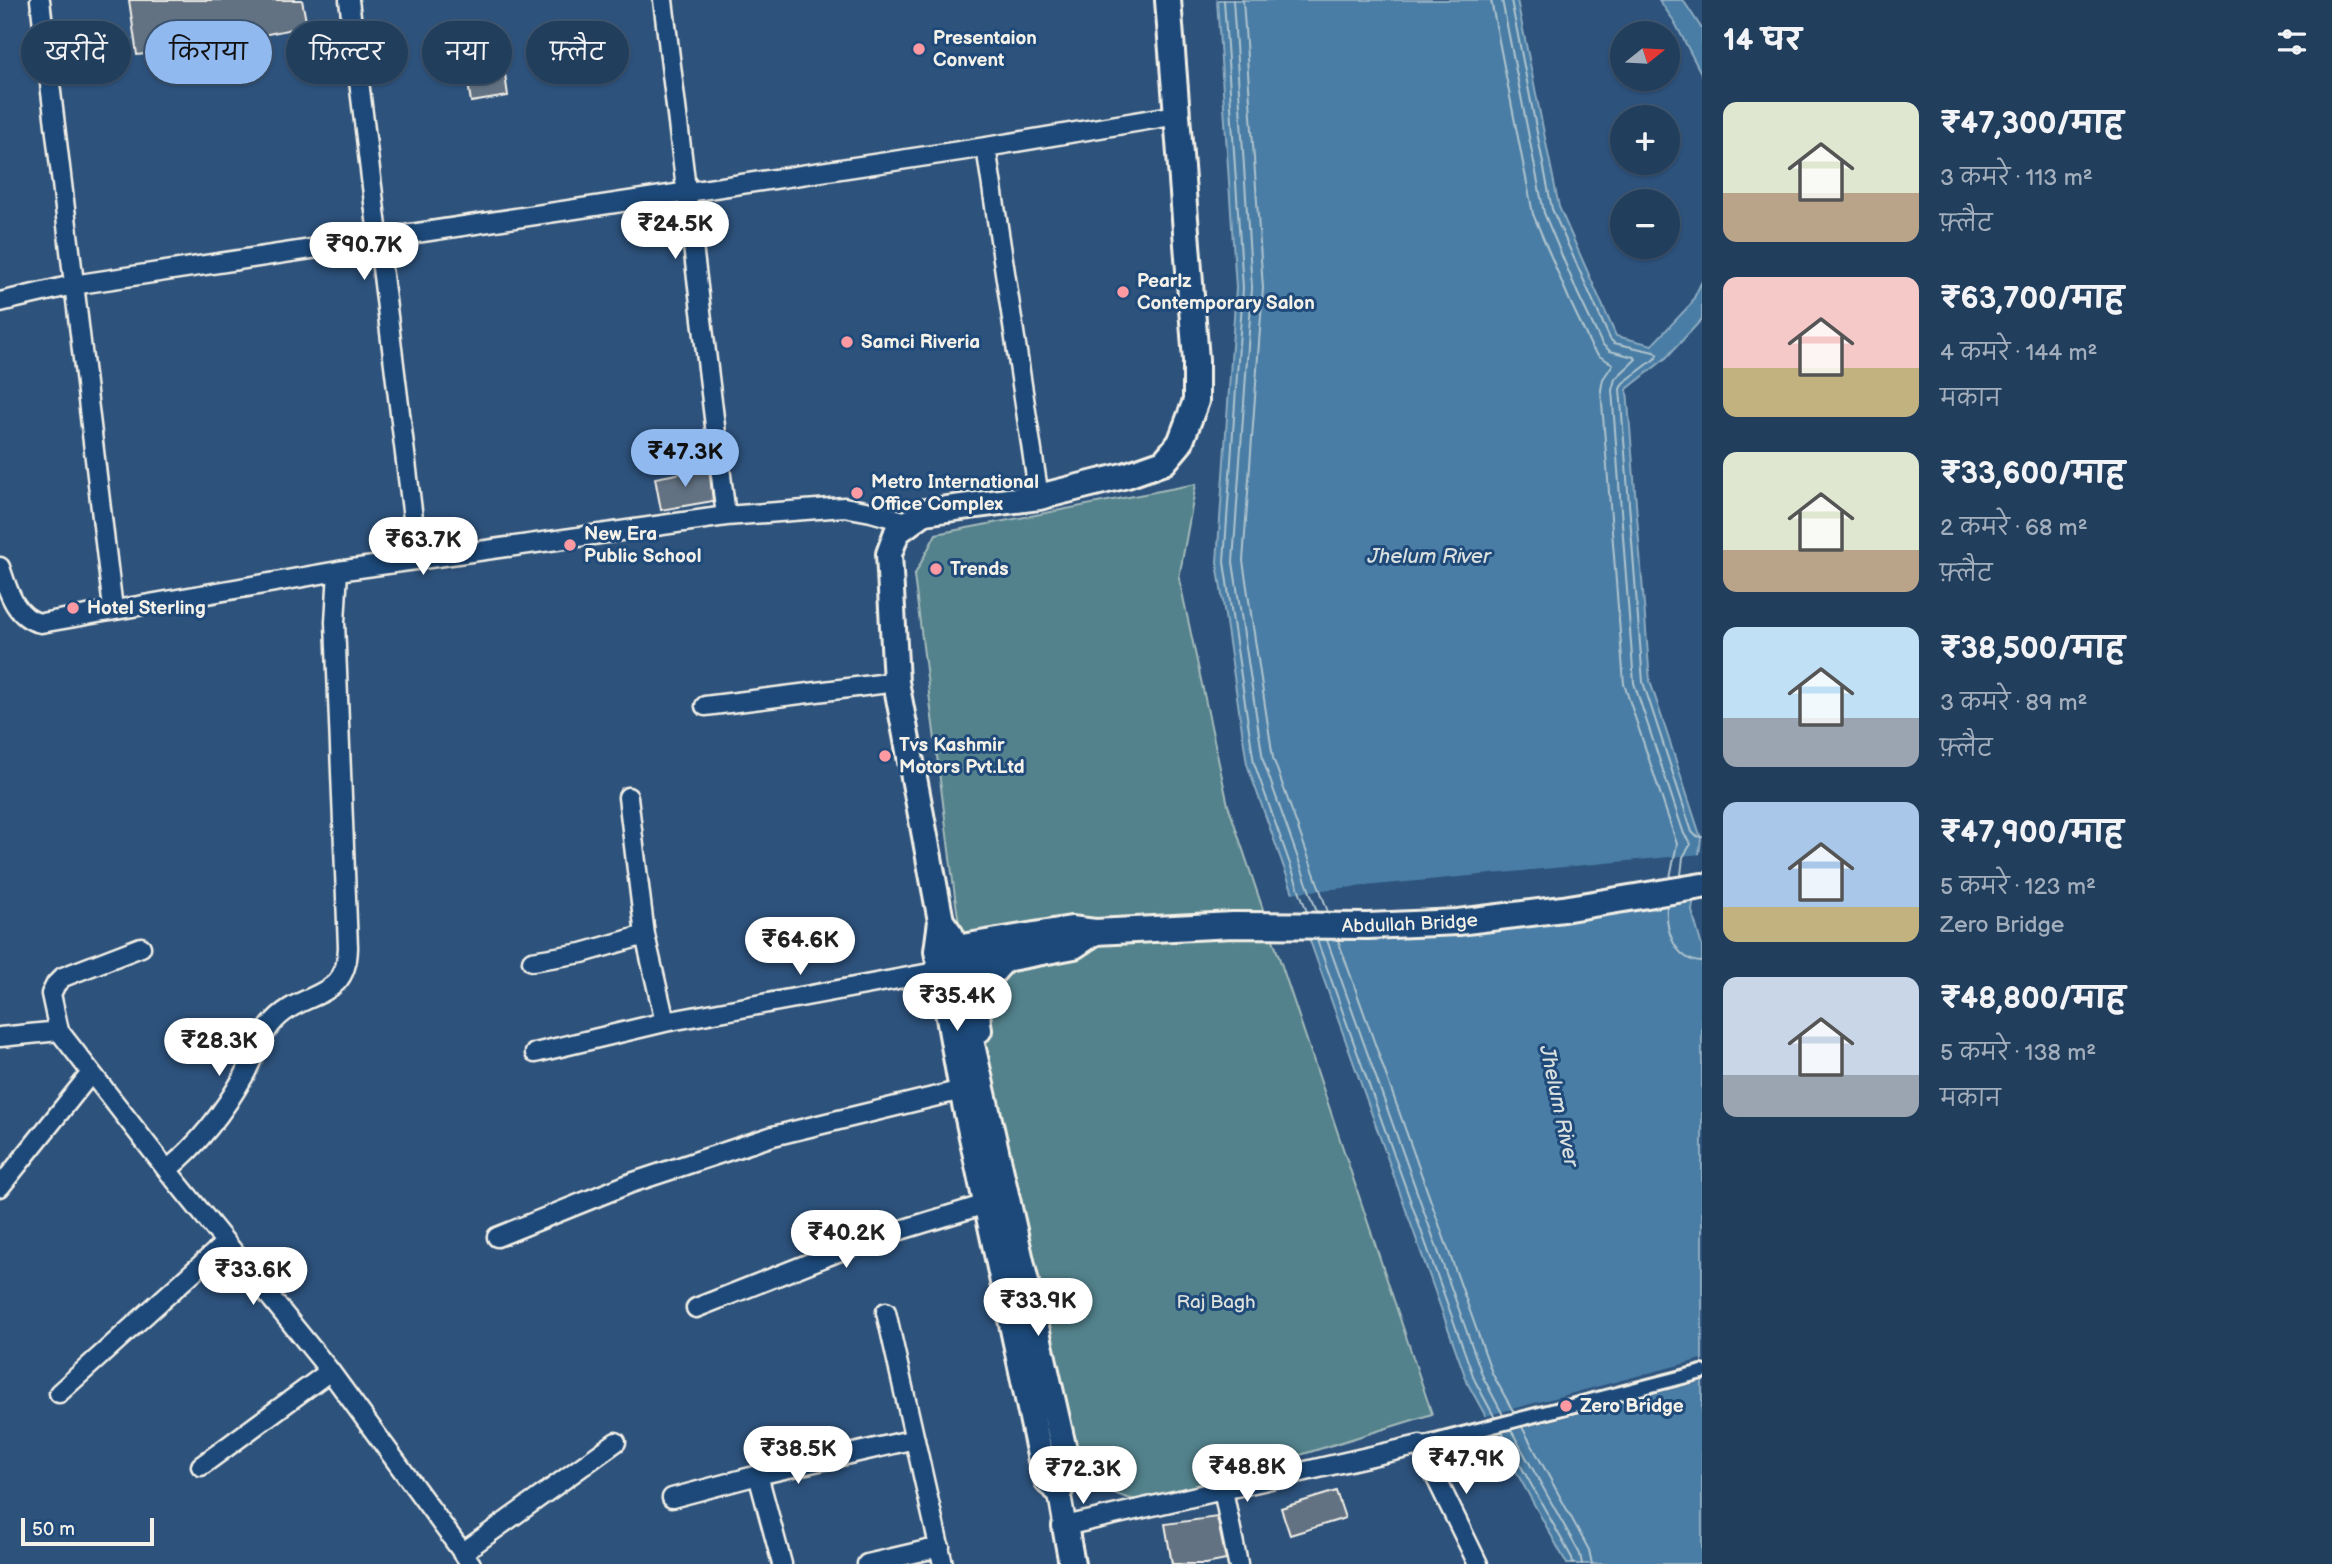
<!DOCTYPE html>
<html lang="hi">
<meta charset="utf-8">
<style>
body{margin:0;font-family:"Balsamiq Sans","Playpen Sans Deva",sans-serif;background:#2a4563;color:#f1f3f6;height:100vh;display:flex;flex-direction:column;font-size:26px;white-space:nowrap}
*{box-sizing:border-box;margin:0}
p{font-size:23px;color:#a2aebc}
.icon{flex:none;width:38px;height:38px;fill:none;stroke:currentColor;stroke-width:2;stroke-linecap:round;stroke-linejoin:round}
.map{position:relative;flex:1;overflow:hidden}
.sheet{display:flex;flex-direction:column;background:#223e5d;width:630px}
.sheet>*{flex:none}
.hud{position:absolute;left:21px;top:21px;width:665px;height:63px;display:flex;gap:14px}
.needle{width:46px;rotate:72deg}
.fabs{position:absolute;left:1610px;top:21px;display:grid;gap:14px}
.fabs a{display:grid;place-items:center;width:70px;height:70px;border-radius:50%;background:#223e5d;box-shadow:0 2px 5px #0004,0 0 0 2px #3f5772;font-size:35px}
.scale{position:absolute;left:21px;bottom:18px;width:133px;box-sizing:border-box;padding-left:7px;border:4px solid #f4f1e8;border-top:0;font-size:19px;line-height:24px;white-space:nowrap;color:#f4f1e8;-webkit-text-stroke:5px #1f4a7a;paint-order:stroke}
.price{position:absolute;translate:-50% -60px;padding:0 16px;border-radius:24px;background:#fff;color:#222;font-size:23px;line-height:46px;filter:drop-shadow(0 2px 4px #0008)}
.price::after{content:'';position:absolute;left:50%;top:42px;width:21px;height:16px;margin-left:-10px;background:inherit;clip-path:polygon(0 0,100% 0,50% 100%)}
.price.selected{background:#90b9f0;color:#111}
ul{padding:0;list-style:none}
li{display:flex;align-items:center;gap:21px;height:175px;padding:0 21px}
li span{display:grid;place-items:center;flex:none;width:196px;height:140px;border-radius:14px;color:#555}
li>.icon{margin-inline-start:auto}
span .icon{width:84px;height:84px;fill:#fffc;stroke-width:1}
li b{font-size:30px}
h2{display:flex;justify-content:space-between;align-items:center;height:84px;padding:0 21px;font-size:30px}
.chip{padding:0 24px;border-radius:32px;background:#223e5d;box-shadow:0 2px 5px #0004,0 0 0 2px #3f5772;font-size:24px;line-height:63px}
.chip.selected{background:#90b9f0;color:#111}
main{display:flex;flex:1;min-height:0}
.map>svg:first-child{display:block}
</style>
<main>
<div class="map">
<svg width="1702" height="1564" viewBox="0 0 1702 1564">
<rect width="100%" height="100%" fill="#2d527c"/>
<filter id="ink" filterUnits="userSpaceOnUse"><feTurbulence type="fractalNoise" baseFrequency=".0143" numOctaves="2"/><feDisplacementMap in="SourceGraphic" scale="14" xChannelSelector="R" yChannelSelector="G"/><feConvolveMatrix kernelMatrix="1 2 1 2 8 2 1 2 1" color-interpolation-filters="sRGB"/></filter>
<g filter="url(#ink)">
<!-- green -->
<path fill="#53828c" stroke="#a4baba" stroke-width="2" d="M1196,484l-17,94 49,227 204,609 -283,88c-34,-4 -49,-13 -69,-42l-106,-440 -19,-123 -41,-321 22,-42z"/>
<!-- water -->
<path fill="#487da5" stroke="#8dabc0" stroke-width="2" d="M1217,0h300l42,207 57,129 36,9 39,-41 11,-23v38l-36,39 -39,31 23,292 51,157 -9,73 10,36v617h-135l-99,-180 -221,-620 -30,-202 19,-274z
M1659,0h24l19,29v46l-28,-54z"/>
<!-- pier -->
<path fill="#2d527c" d="M1702,854l-4,38 -395,38 -13,-37z
M1702,1359v23l-209,54 -11,-19z"/>
<g fill="none" stroke-linecap="round" stroke-linejoin="round">
<!-- shore -->
<path stroke="#afc3cd" stroke-width="2" d="M1224,0l19,288 -19,274 30,201 53,149
M1233,0l19,288 -19,274 30,198 54,152
M1243,0l20,288 -20,273 30,197 55,154
M1491,0l42,214 36,85 23,49 7,8 14,8 -10,15 -2,11 23,294 53,160 -7,33
M1502,0l42,213 34,81 24,50 8,7 24,6 2,2 -21,20 -3,11 22,293 50,151 7,10 -8,13 -2,18
M1511,0l41,209 58,130 4,4 40,9 3,2 -1,4 -33,25 -3,6 23,293 49,150 4,4 6,1
M1667,906c-2,24 8,55 35,56
M1317,940l158,441 20,37
M1327,940l156,437 20,38
M1338,940l154,433 22,40
M1522,1427l67,123 3,14
M1511,1430l69,124 2,10
M1502,1432l70,126 1,6"/>
</g>
<!-- building -->
<path fill="#647283" stroke="#f4f1e8" stroke-width="2" d="M129,0h173l5,26 -107,22 -63,7z
M502,52l6,44 -37,6 -7,-44z
M709,468l4,33 -52,9 -6,-32z
M1336,1491l9,27 -55,17 -9,-27z
M1217,1517l9,43 -20,4h-34l-7,-40z"/>
<g fill="none" stroke-linecap="round" stroke-linejoin="round">
<!-- pedestrian casing -->
<g stroke="#f4f1e8" stroke-width="18">
<path id="pedestrian" d="M1420,1445l282,-73"/>
</g>
<!-- minor casing -->
<g stroke="#f4f1e8" stroke-width="23">
<path id="minor" d="M40,0l73,609
M349,0l69,559
M663,0l63,516
M986,147l53,350
M0,302l73,-17 913,-138 191,-32
M0,567c7,21 15,52 41,56l297,-52 388,-55 118,-9 27,5 36,10
M705,706l191,-24
M628,797l17,138 20,87
M141,947l-78,30 -7,7 -5,10 8,37 108,139 163,201 141,193
M532,961l50,-8 63,-18
M0,1037l59,-6
M535,1053l130,-31 276,-51
M167,1170c32,-26 58,-60 78,-96 8,-16 14,-34 25,-48 30,-39 77,-21 78,-79l-13,-325 3,-51
M0,1187l91,-114
M497,1237l134,-54 142,-47 189,-46
M696,1308l172,-68 118,-36
M886,1312l57,252
M59,1393l166,-150
M201,1466l129,-95
M758,1475l24,89
M1223,1490l15,74
M672,1498l86,-23 157,-36
M1065,1526l355,-81 58,119
M462,1553l154,-111
M867,1564l73,-17"/>
</g>
<!-- tertiary casing -->
<g stroke="#f4f1e8" stroke-width="26">
<path id="tertiary" d="M1059,1491l6,35"/>
</g>
<!-- secondary casing -->
<g stroke="#f4f1e8" stroke-width="30">
<g id="secondary">
<path d="M941,921l10,14 19,101 98,432 -3,13 -6,10 -11,-9 -7,-22 -79,-370 -25,-139 4,-30 -45,-239 -7,-128 8,-22 27,-20 115,-15 88,-22 37,-13 16,-19 16,-42v-41l-28,-360"/>
<path id="s1" d="M938,951l133,-22 24,3 138,-7 135,1 90,-4 105,-13 139,-23"/>
<path d="M941,971l133,-25 21,-14"/>
<path d="M979,1030c-6,-34 3,-48 26,-71"/>
<path d="M1065,1526l7,38"/>
</g>
</g>
<!-- pedestrian -->
<use href="#pedestrian" stroke="#1f4a7a" stroke-width="12"/>
<!-- minor -->
<use href="#minor" stroke="#1f4a7a" stroke-width="18"/>
<!-- tertiary -->
<use href="#tertiary" stroke="#1f4a7a" stroke-width="21"/>
<!-- secondary -->
<use href="#secondary" stroke="#1f4a7a" stroke-width="24"/>
</g>
</g>
<!-- markers -->
<g fill="#ff9aa2" stroke="#1f4a7a" stroke-width="2.5">
<circle cx="919" cy="49" r="7"/>
<circle cx="1123" cy="292" r="7"/>
<circle cx="847" cy="342" r="7"/>
<circle cx="857" cy="493" r="7"/>
<circle cx="570" cy="545" r="7"/>
<circle cx="936" cy="569" r="7"/>
<circle cx="73" cy="608" r="7"/>
<circle cx="885" cy="756" r="7"/>
<circle cx="1566" cy="1406" r="7"/>
</g>
<g text-anchor="middle" dominant-baseline="central" stroke-width="6" stroke-linejoin="round" paint-order="stroke">
<!-- poi labels -->
<g font-size="19" font-weight="bold" fill="#f4f1e8" stroke="#1f4a7a" text-anchor="start">
<text x="933" y="38">Presentaion<tspan x="933" dy="22">Convent</tspan></text>
<text x="1137" y="281">Pearlz<tspan x="1137" dy="22">Contemporary Salon</tspan></text>
<text x="861" y="342">Samci Riveria</text>
<text x="871" y="482">Metro International<tspan x="871" dy="22">Office Complex</tspan></text>
<text x="584" y="534">New Era<tspan x="584" dy="22">Public School</tspan></text>
<text x="950" y="569">Trends</text>
<text x="87" y="608">Hotel Sterling</text>
<text x="899" y="745">Tvs Kashmir<tspan x="899" dy="22">Motors Pvt.Ltd</tspan></text>
<text x="1580" y="1406">Zero Bridge</text>
</g>
<!-- street labels -->
<g font-size="19" fill="#f4f1e8" stroke="#1f4a7a">
<text stroke="none"><textPath href="#s1" startOffset="474">Abdullah Bridge</textPath></text>
</g>
<!-- park labels -->
<g font-size="19" fill="#dce0da" stroke="#1f4a7a">
<text x="1216" y="1302">Raj Bagh</text>
</g>
<!-- water labels -->
<g font-size="21" font-style="italic" fill="#dae0de" stroke="#1f4a7a">
<text x="1429" y="556">Jhelum River</text>
<text transform="translate(1559 1106) rotate(78)">Jhelum River</text>
</g>
</g>
</svg>
<div class="fabs">
<a><svg class="needle" viewBox="-14 -14 28 28"><path d="M0-13l5 13h-10z" fill="#e53935"/><path d="M0 13l5-13h-10z" fill="#a2aebc"/></svg></a>
<a>+</a>
<a>−</a>
</div>
<div class="scale">50 m</div>
<b class="price" style="left:675px;top:261px">₹24.5K</b>
<b class="price" style="left:364px;top:282px">₹90.7K</b>
<b class="price selected" style="left:685px;top:489px">₹47.3K</b>
<b class="price" style="left:423px;top:577px">₹63.7K</b>
<b class="price" style="left:800px;top:977px">₹64.6K</b>
<b class="price" style="left:957px;top:1033px">₹35.4K</b>
<b class="price" style="left:219px;top:1078px">₹28.3K</b>
<b class="price" style="left:846px;top:1270px">₹40.2K</b>
<b class="price" style="left:253px;top:1307px">₹33.6K</b>
<b class="price" style="left:1038px;top:1338px">₹33.9K</b>
<b class="price" style="left:798px;top:1486px">₹38.5K</b>
<b class="price" style="left:1466px;top:1496px">₹47.9K</b>
<b class="price" style="left:1247px;top:1504px">₹48.8K</b>
<b class="price" style="left:1083px;top:1506px">₹72.3K</b>
<div class="hud">
<a class="chip">खरीदें</a>
<a class="chip selected">किराया</a>
<a class="chip">फ़िल्टर</a>
<a class="chip">नया</a>
<a class="chip">फ़्लैट</a>
</div>
</div>
<section class="sheet">
<h2>14 घर<svg class="icon" aria-label="filters" viewBox="0 0 24 24"><path d="M4 7h16M4 17h16"/><circle cx="9" cy="7" r="2"/><circle cx="15" cy="17" r="2"/></svg></h2>
<ul>
<li><span style="background:linear-gradient(#dfe7d0 65%,#b9a48a 0)"><svg class="icon" aria-label="home" viewBox="0 0 24 24"><path d="M3 11l9-7 9 7M6 9v11h12V9"/></svg></span><div><b>₹47,300/माह</b><p>3 कमरे · 113 m²</p><p>फ़्लैट</p></div></li>
<li><span style="background:linear-gradient(#f6c9c9 65%,#c2b280 0)"><svg class="icon" aria-label="home" viewBox="0 0 24 24"><path d="M3 11l9-7 9 7M6 9v11h12V9"/></svg></span><div><b>₹63,700/माह</b><p>4 कमरे · 144 m²</p><p>मकान</p></div></li>
<li><span style="background:linear-gradient(#dfe7d0 70%,#b9a48a 0)"><svg class="icon" aria-label="home" viewBox="0 0 24 24"><path d="M3 11l9-7 9 7M6 9v11h12V9"/></svg></span><div><b>₹33,600/माह</b><p>2 कमरे · 68 m²</p><p>फ़्लैट</p></div></li>
<li><span style="background:linear-gradient(#bfe0f5 65%,#9aa5b1 0)"><svg class="icon" aria-label="home" viewBox="0 0 24 24"><path d="M3 11l9-7 9 7M6 9v11h12V9"/></svg></span><div><b>₹38,500/माह</b><p>3 कमरे · 89 m²</p><p>फ़्लैट</p></div></li>
<li><span style="background:linear-gradient(#a9c7e8 75%,#c2b280 0)"><svg class="icon" aria-label="home" viewBox="0 0 24 24"><path d="M3 11l9-7 9 7M6 9v11h12V9"/></svg></span><div><b>₹47,900/माह</b><p>5 कमरे · 123 m²</p><p>Zero Bridge</p></div></li>
<li><span style="background:linear-gradient(#c9d6e8 70%,#9aa5b1 0)"><svg class="icon" aria-label="home" viewBox="0 0 24 24"><path d="M3 11l9-7 9 7M6 9v11h12V9"/></svg></span><div><b>₹48,800/माह</b><p>5 कमरे · 138 m²</p><p>मकान</p></div></li>
</ul>
</section>
</main>
